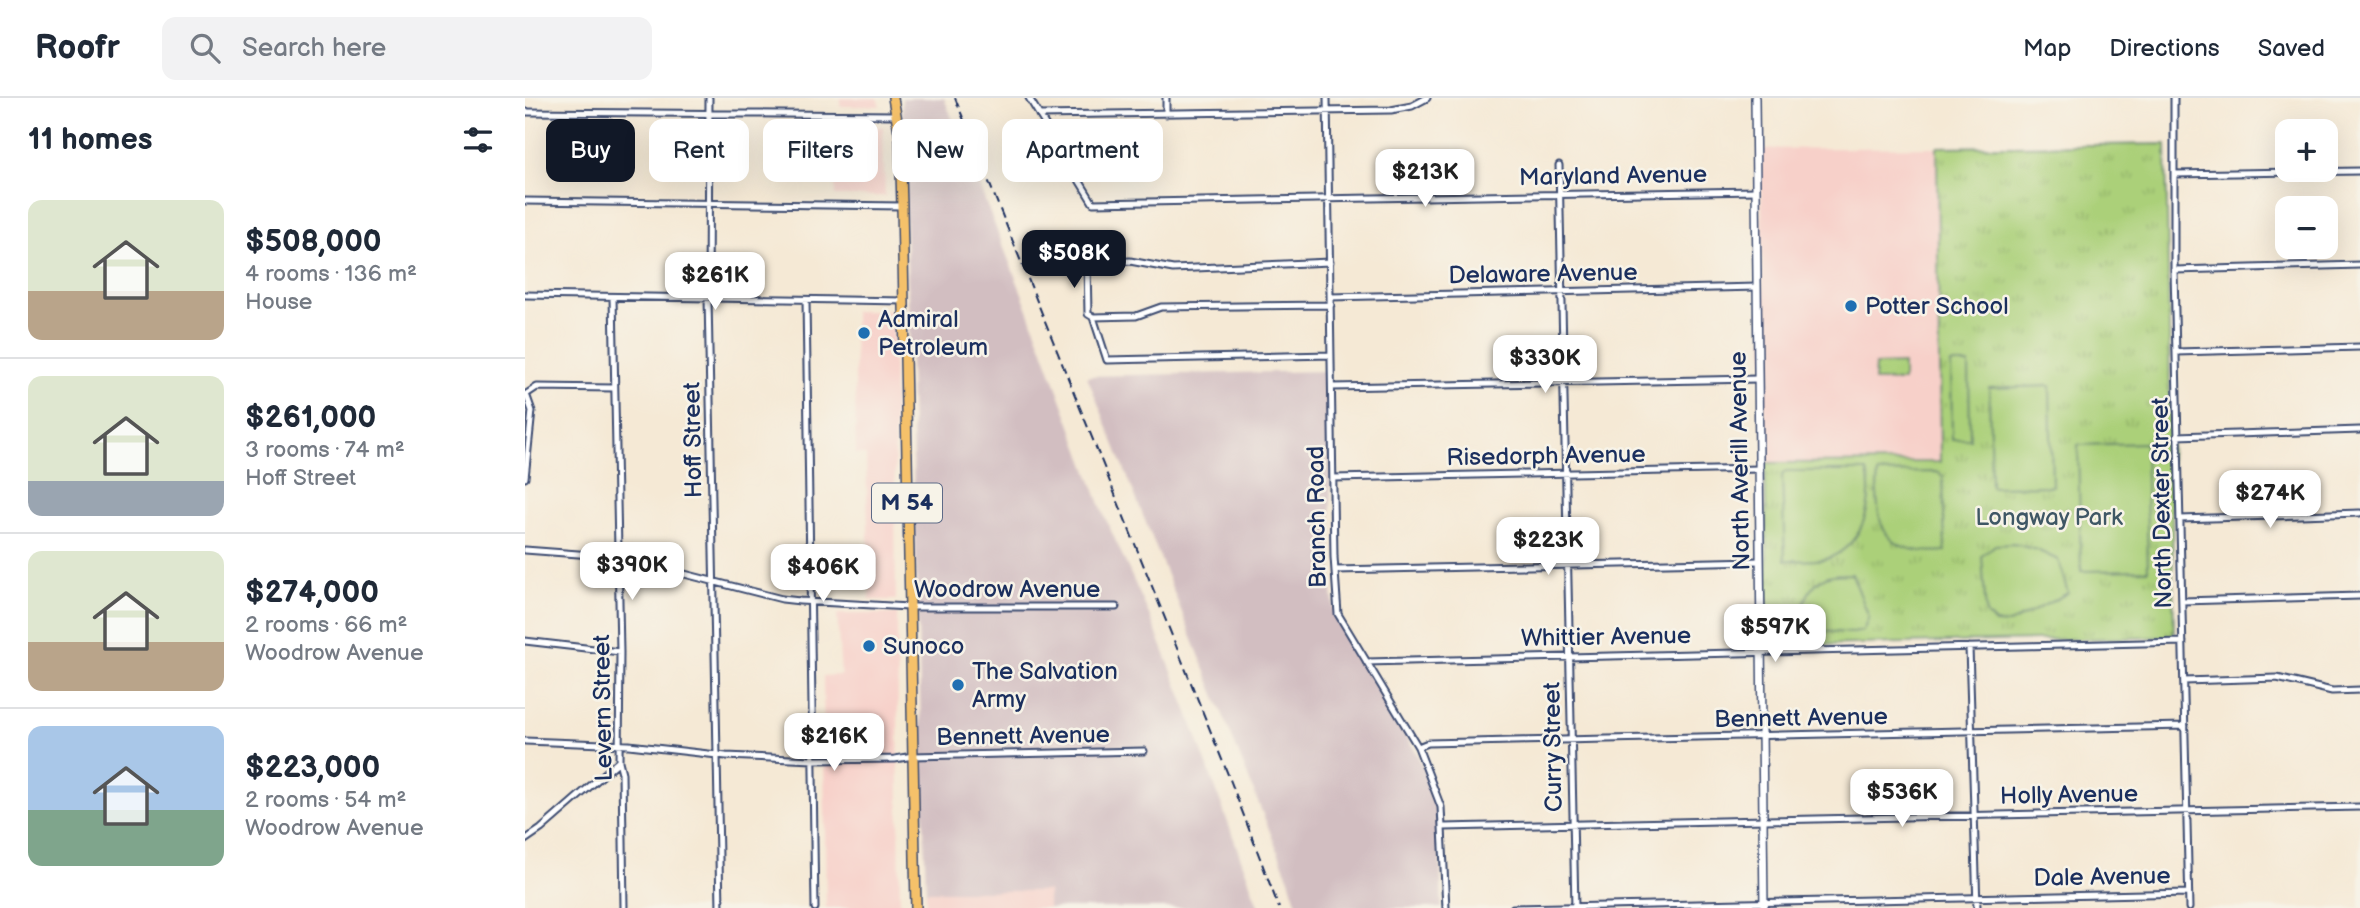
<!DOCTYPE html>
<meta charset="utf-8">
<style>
body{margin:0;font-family:"Balsamiq Sans",sans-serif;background:#f2f2f3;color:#1f2937;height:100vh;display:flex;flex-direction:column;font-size:26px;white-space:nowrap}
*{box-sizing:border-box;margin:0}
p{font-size:23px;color:#747a83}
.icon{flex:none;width:38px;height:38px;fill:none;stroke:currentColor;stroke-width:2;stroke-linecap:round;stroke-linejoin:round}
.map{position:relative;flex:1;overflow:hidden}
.side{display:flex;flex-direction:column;background:#fff;width:525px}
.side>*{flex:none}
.top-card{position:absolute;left:21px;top:21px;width:665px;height:63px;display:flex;gap:14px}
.buttons{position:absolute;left:1750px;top:21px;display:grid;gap:14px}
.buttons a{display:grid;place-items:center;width:63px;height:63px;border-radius:14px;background:#fff;box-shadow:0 7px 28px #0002;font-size:35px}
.price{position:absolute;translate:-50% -60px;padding:0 16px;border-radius:14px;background:#fff;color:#222;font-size:23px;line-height:46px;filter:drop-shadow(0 2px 4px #0008)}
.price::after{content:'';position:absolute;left:50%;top:42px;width:21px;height:16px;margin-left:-10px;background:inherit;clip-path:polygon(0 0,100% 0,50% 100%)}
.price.on{background:#111827;color:#fff}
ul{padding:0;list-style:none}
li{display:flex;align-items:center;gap:21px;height:175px;padding:0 28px}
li+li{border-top:2px solid #e0e1e3}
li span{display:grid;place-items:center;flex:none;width:196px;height:140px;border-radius:14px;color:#555}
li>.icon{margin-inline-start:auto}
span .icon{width:84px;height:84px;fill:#fffc;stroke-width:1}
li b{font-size:30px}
h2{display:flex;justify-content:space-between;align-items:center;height:84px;padding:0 28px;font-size:30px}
.chip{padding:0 24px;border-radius:14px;background:#fff;box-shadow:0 7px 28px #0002;font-size:24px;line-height:63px}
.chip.on{background:#111827;color:#fff}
header{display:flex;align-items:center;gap:42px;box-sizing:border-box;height:98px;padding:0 35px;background:#fff;border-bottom:2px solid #e0e1e3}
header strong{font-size:33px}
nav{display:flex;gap:38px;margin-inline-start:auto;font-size:24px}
.search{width:490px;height:63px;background:#f2f2f3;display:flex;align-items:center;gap:18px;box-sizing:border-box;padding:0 24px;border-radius:14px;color:#747a83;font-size:26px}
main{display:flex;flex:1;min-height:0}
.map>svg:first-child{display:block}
</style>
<header>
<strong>Roofr</strong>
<div class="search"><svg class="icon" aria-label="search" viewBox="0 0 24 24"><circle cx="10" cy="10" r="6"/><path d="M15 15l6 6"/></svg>Search here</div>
<nav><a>Map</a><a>Directions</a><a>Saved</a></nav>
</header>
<main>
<section class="side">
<h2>11 homes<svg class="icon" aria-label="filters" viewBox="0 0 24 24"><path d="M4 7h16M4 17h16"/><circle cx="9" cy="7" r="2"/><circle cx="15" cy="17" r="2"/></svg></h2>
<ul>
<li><span style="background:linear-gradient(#dfe7d0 65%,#b9a48a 0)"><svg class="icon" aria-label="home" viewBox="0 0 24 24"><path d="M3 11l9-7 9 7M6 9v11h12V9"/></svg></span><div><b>$508,000</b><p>4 rooms · 136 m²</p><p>House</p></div></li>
<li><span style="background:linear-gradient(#dfe7d0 75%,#9aa5b1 0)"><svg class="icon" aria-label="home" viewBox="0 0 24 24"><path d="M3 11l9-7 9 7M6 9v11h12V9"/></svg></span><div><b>$261,000</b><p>3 rooms · 74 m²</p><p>Hoff Street</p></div></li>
<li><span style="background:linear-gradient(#dfe7d0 65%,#b9a48a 0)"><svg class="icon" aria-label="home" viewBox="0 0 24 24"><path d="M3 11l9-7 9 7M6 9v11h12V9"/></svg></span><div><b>$274,000</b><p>2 rooms · 66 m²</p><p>Woodrow Avenue</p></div></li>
<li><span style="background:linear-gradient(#a9c7e8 60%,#7fa58c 0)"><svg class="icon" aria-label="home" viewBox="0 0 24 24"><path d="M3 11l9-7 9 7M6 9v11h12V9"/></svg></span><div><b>$223,000</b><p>2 rooms · 54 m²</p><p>Woodrow Avenue</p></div></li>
</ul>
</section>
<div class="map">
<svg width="1835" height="810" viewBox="0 0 1835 810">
<defs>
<pattern id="park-tufts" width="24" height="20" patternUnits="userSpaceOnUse" patternTransform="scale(1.75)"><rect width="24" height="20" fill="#abd079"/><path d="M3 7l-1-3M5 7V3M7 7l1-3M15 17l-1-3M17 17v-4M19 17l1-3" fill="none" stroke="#93b36b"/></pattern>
</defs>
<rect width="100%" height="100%" fill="#f7f3e8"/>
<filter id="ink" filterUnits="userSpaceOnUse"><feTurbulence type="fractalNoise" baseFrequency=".0143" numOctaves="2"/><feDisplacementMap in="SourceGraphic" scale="14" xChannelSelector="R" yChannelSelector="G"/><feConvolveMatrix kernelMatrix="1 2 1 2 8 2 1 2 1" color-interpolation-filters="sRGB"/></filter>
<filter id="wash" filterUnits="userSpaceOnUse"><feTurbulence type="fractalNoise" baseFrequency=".00686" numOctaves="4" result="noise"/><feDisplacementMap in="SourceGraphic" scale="28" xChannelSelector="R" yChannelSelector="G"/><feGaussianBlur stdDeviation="1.57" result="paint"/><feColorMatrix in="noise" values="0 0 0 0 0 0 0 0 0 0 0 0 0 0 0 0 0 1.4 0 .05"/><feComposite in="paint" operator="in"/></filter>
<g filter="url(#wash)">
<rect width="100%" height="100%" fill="#f5e9d5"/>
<!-- built -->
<path fill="#f7d0c9" d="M315,0h37l3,8h-40z
M338,29h20l2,69h-50l1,-36 26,1z
M1412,49l3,315 -175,1 -4,-314z
M329,213h39l3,289h-26l-4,-145 -10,-1z
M312,516h60l3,294h-74l-3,-232 18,-1z
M401,793h122v17h-122z"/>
<!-- industrial -->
<path fill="#d2bec1" d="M377,0h42l79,198 81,219 47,104 36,91 72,198h-211v-17h-122z
M804,273l3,220 2,18 10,24 73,121 15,34 7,38 3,82h-144l-9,-29 -202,-503z"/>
<!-- park -->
<path fill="url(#park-tufts)" stroke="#63806c" stroke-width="2" d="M1641,46l8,493 -406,9 -3,-183 175,-1 -3,-315z"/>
<!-- pitch -->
<path fill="#abd079" stroke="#63806c" stroke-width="2" d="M1378,266v17h-29l1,-16z
M1426,266h18l1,75h-18z
M1525,288l2,100 -61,1 -2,-99z
M1620,345l3,127 -67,1 -3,-126z
M1261,373h81c7,33 -4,73 -38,87 -12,4 -31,2 -44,2l-3,-85z
M1412,374l6,4 2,75c-60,5 -72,-23 -67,-78z
M1489,446l23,6 21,10 10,33 -59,31 -14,-1 -9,-9 -4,-58 13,-11z
M1327,476l17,43 -6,14 -10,2 -53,-3c1,-20 6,-46 28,-54 7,-2 17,-2 24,-2z"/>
</g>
<g filter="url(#ink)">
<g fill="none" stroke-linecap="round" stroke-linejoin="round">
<!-- minor casing -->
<g stroke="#3c4b70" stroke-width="9">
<path id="minor" d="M184,0l-1,200 12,610
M504,0l64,105 663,-12
M802,0l7,459 4,57 80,133 23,60 5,101
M1649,0v172l15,638
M0,14l371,3
M641,16v-16
M514,17l352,-5 21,-4 15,-8
M1034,67l16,743
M1649,76l186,-3
M0,103l377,5
M805,164l-157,7 -43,-8 -43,2 1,51 5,3 43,-1 25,-9 170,-2
M1649,172l186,-5
M0,197l380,6
M88,199l7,355 -1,109 3,12 2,135
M805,199l427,-10
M281,202l9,608
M568,219l14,43 224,-5
M1651,254l184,-5
M807,289l426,-8
M0,297l12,-8 77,1
M1652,338l183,-6
M0,380l7,-67 -6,-17
M808,380l426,-9
M1655,421l180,-6
M0,452l93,7 164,42 18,2 109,6h207
M810,472l425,-9
M1657,503l178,-5
M0,543l95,11
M1444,549l8,261
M841,564l817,-20
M1659,583l93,-3 55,13 28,-1
M0,643l104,4 97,11 87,4 82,-1 18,-3 231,-5
M893,649l10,-4 757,-17
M919,729l916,-20
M0,742l16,-11 78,-68
M988,810l675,-15"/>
</g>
<!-- tertiary casing -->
<g stroke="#3c4b70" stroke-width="10">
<path id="tertiary" d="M1230,0l9,810"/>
</g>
<!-- primary casing -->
<g stroke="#3c4b70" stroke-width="12">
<path id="primary" d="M368,0l7,39 2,69 14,702"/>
</g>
<!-- minor -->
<use href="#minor" stroke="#fff" stroke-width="5"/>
<!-- tertiary -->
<use href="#tertiary" stroke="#fff" stroke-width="7"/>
<!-- primary -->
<use href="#primary" stroke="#f5c16b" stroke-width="9"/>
<!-- rail -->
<path stroke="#1b2f5e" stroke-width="2" stroke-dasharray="10 5" stroke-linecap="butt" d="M430,0l276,684 48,126"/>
</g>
</g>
<!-- markers -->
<g fill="#1f6fb2" stroke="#f7f3e8" stroke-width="2.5">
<circle cx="1326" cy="208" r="7"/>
<circle cx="339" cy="235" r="7"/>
<circle cx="344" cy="548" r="7"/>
<circle cx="433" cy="587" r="7"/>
</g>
<g text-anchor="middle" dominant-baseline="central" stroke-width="5" stroke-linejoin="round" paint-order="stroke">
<!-- shield labels -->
<rect fill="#f7f3e8" stroke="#5d6a87" stroke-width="2" x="347" y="385.5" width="70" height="39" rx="5"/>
<g font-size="23" font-weight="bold" fill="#1b2f5e">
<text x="382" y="405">M 54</text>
</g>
<!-- street labels -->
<g font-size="24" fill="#1b2f5e" stroke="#f7f3e8">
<text transform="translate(1088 78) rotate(-1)">Maryland Avenue</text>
<text transform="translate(1018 176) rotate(-1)">Delaware Avenue</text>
<text transform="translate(168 342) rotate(-91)">Hoff Street</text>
<text transform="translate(1021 358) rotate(-1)">Risedorph Avenue</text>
<text transform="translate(1215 363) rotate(-91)">North Averill Avenue</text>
<text transform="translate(1637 405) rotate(-91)">North Dexter Street</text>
<text transform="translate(792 419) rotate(-91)">Branch Road</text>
<text x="482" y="491">Woodrow Avenue</text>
<text transform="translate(1081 539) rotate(-1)">Whittier Avenue</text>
<text transform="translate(78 610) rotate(-91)">Levern Street</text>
<text transform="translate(1276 620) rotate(-1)">Bennett Avenue</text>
<text transform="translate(498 638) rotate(-1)">Bennett Avenue</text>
<text transform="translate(1028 649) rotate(-91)">Curry Street</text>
<text transform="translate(1544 697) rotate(-1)">Holly Avenue</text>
<text transform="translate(1577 779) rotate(-1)">Dale Avenue</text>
</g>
<!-- poi labels -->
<g font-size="24" fill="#1b2f5e" stroke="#f7f3e8" text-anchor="start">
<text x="1340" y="208">Potter School</text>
<text x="353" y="221">Admiral<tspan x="353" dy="28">Petroleum</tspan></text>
<text x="358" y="548">Sunoco</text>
<text x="447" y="573">The Salvation<tspan x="447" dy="28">Army</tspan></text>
</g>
<!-- park labels -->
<g font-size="24" fill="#3f5765" stroke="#f7f3e8">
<text x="1524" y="419">Longway Park</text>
</g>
</g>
</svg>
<div class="buttons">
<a>+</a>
<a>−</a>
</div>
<b class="price" style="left:900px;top:111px">$213K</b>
<b class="price on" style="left:549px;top:192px">$508K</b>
<b class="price" style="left:190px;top:214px">$261K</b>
<b class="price" style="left:1020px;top:297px">$330K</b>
<b class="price" style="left:1745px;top:432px">$274K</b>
<b class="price" style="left:1023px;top:479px">$223K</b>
<b class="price" style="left:107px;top:504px">$390K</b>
<b class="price" style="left:298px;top:506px">$406K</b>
<b class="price" style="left:1250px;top:566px">$597K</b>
<b class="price" style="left:309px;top:675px">$216K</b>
<b class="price" style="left:1377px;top:731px">$536K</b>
<div class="top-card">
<a class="chip on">Buy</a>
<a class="chip">Rent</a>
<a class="chip">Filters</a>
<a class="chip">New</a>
<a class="chip">Apartment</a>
</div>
</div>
</main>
